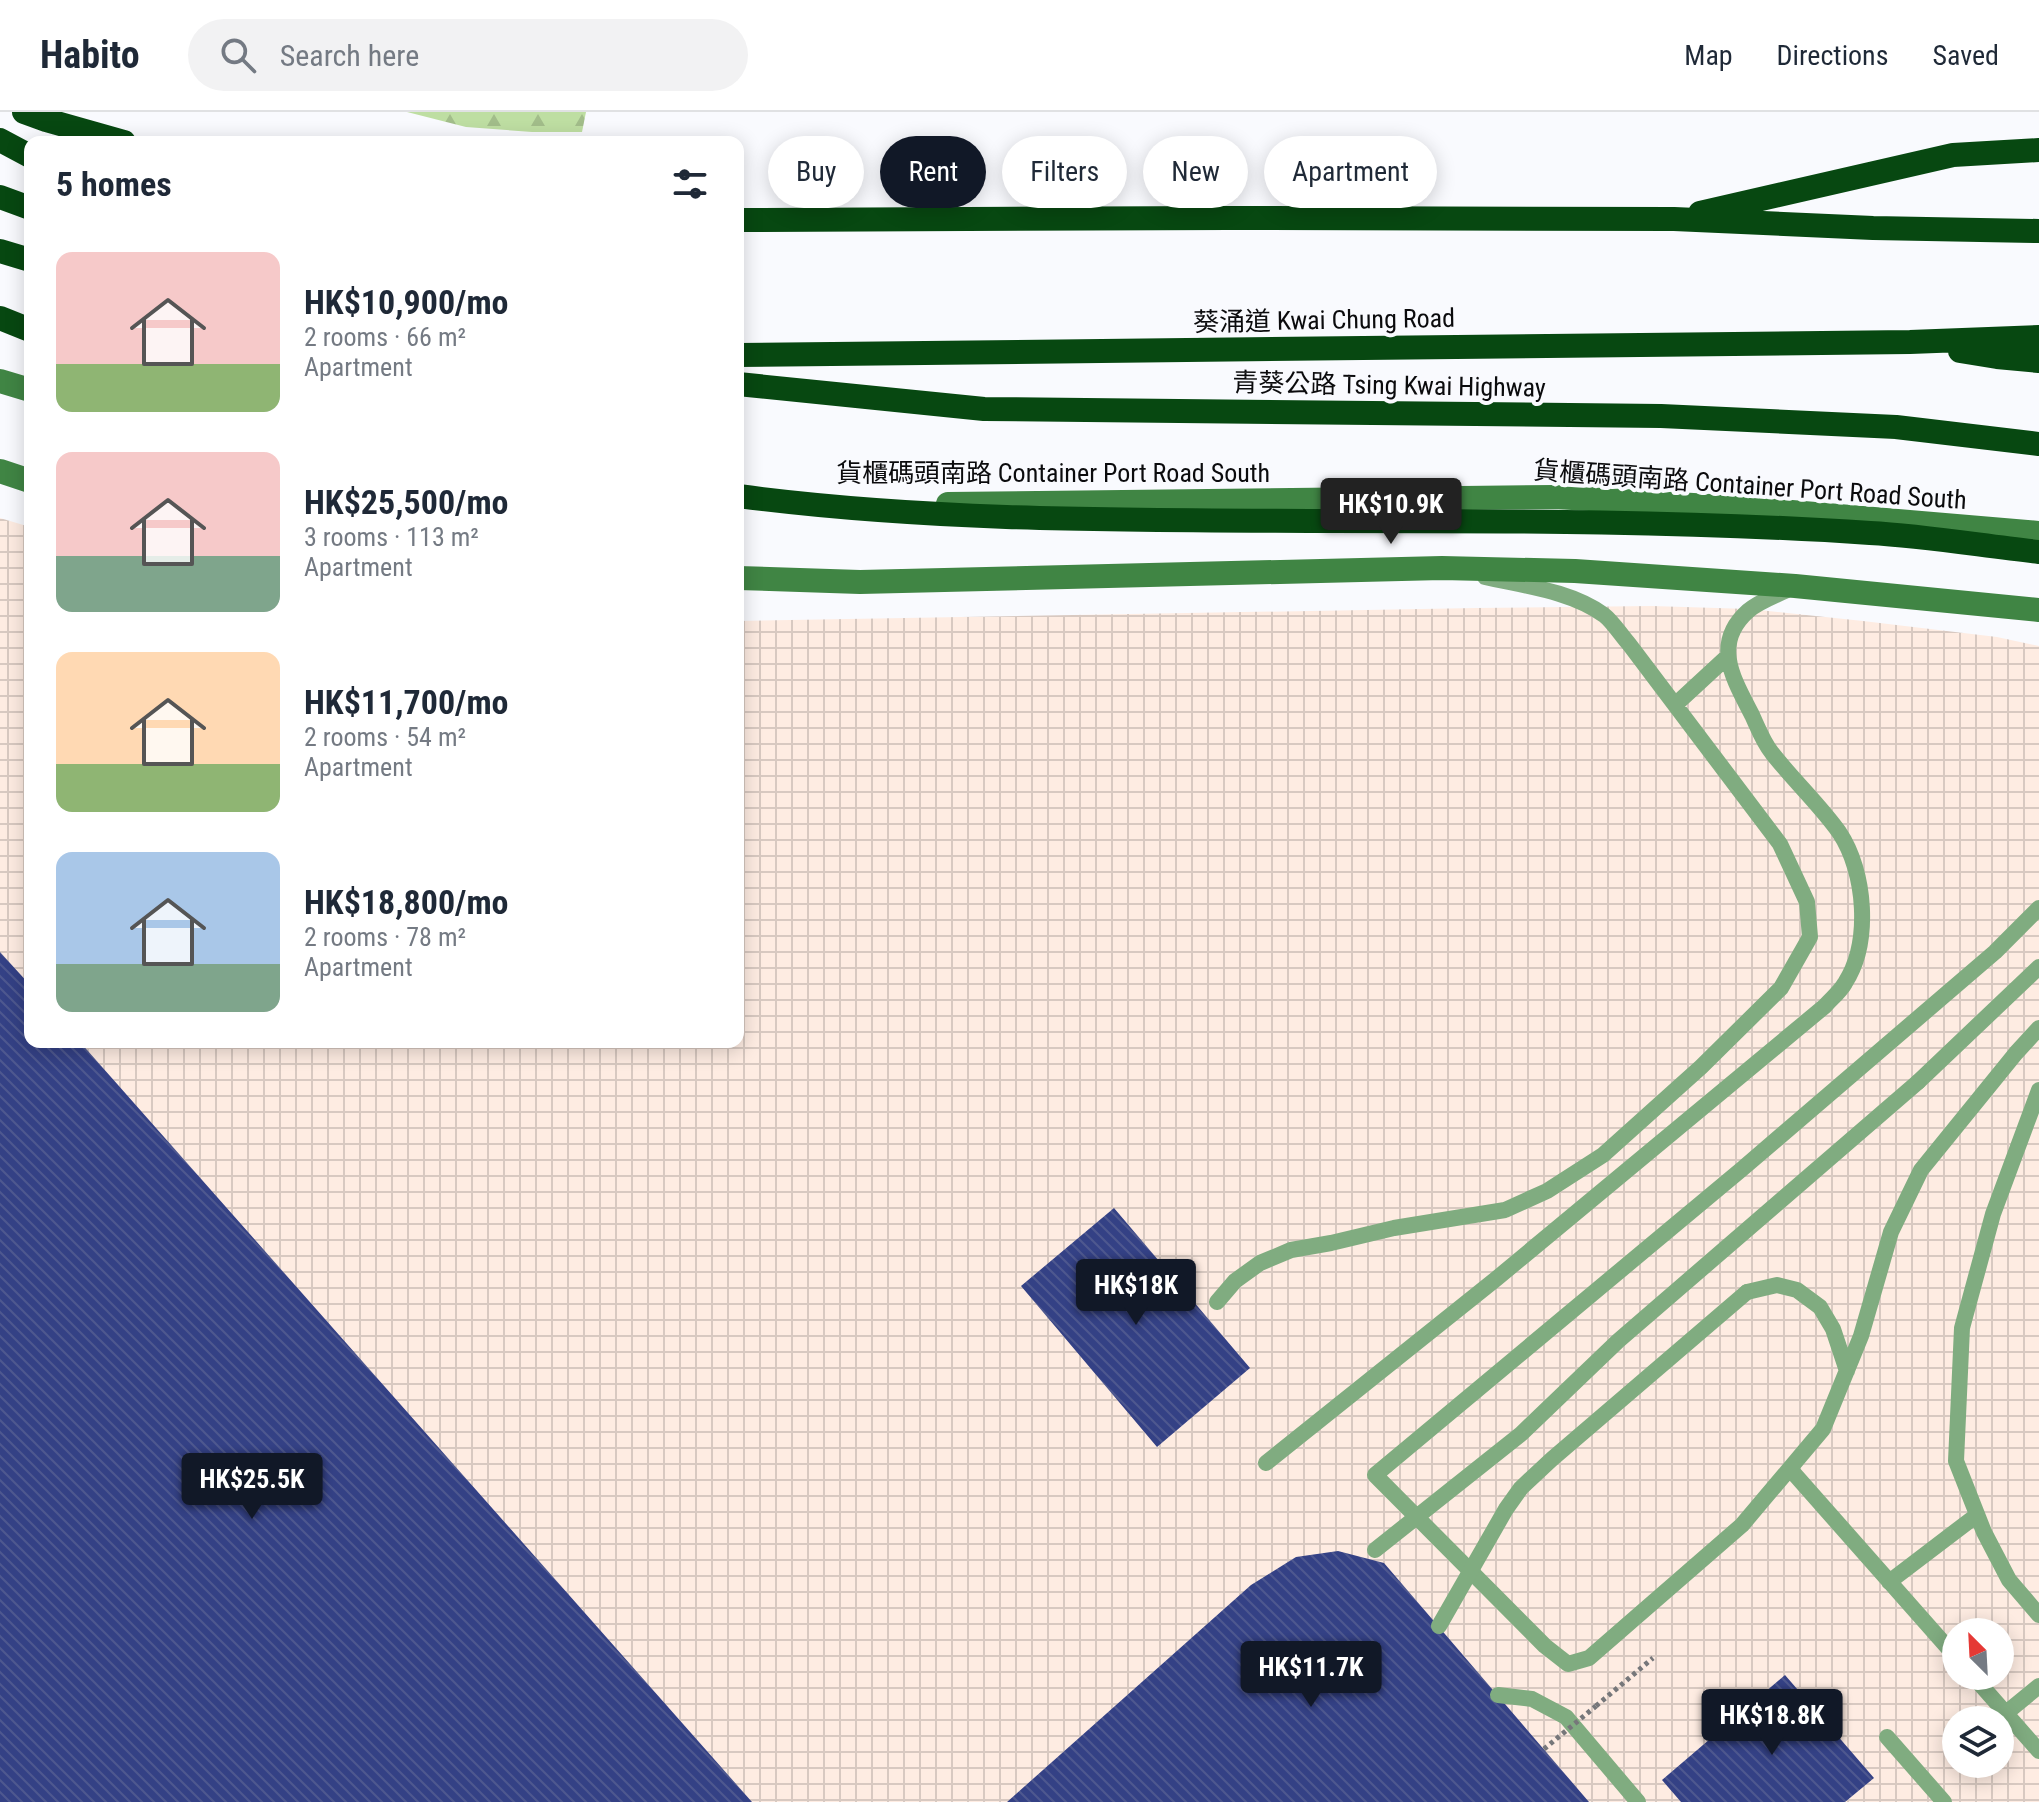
<!DOCTYPE html>
<meta charset="utf-8">
<style>
body{margin:0;font-family:"Roboto Condensed","Noto Sans TC",sans-serif;background:#f2f2f3;color:#1f2937;height:100vh;display:flex;flex-direction:column;font-size:30px;white-space:nowrap}
*{box-sizing:border-box;margin:0}
p{font-size:26px;color:#747a83}
.icon{flex:none;width:44px;height:44px;fill:none;stroke:currentColor;stroke-width:2;stroke-linecap:round;stroke-linejoin:round}
.map{position:relative;flex:1;overflow:hidden}
.panel{position:absolute;left:24px;top:24px;width:720px;height:912px;display:flex;flex-direction:column;background:#fff;border-radius:16px;box-shadow:0 4px 20px #0003}
.panel>*{flex:none}
.hud{position:absolute;left:768px;top:24px;width:760px;height:72px;display:flex;gap:16px}
.needle{width:52px;rotate:336deg}
.buttons{position:absolute;left:1942px;top:1506px;display:grid;gap:16px}
.buttons a{display:grid;place-items:center;width:72px;height:72px;border-radius:50%;background:#fff;box-shadow:0 4px 20px #0003;font-size:40px}
.price{position:absolute;translate:-50% -68px;padding:0 18px;border-radius:8px;background:#111827;color:#fff;font-size:26px;line-height:52px;filter:drop-shadow(0 2px 4px #0008)}
.price::after{content:'';position:absolute;left:50%;top:48px;width:24px;height:18px;margin-left:-12px;background:inherit;clip-path:polygon(0 0,100% 0,50% 100%)}
.price.on{background:#222;color:#fff}
ul{padding:0;list-style:none}
li{display:flex;align-items:center;gap:24px;height:200px;padding:0 32px}
li span{display:grid;place-items:center;flex:none;width:224px;height:160px;border-radius:16px;color:#555}
li>.icon{margin-inline-start:auto}
span .icon{width:96px;height:96px;fill:#fffc;stroke-width:1}
li b{font-size:34px}
h2{display:flex;justify-content:space-between;align-items:center;height:96px;padding:0 32px;font-size:34px}
.tag{padding:0 28px;border-radius:36px;background:#fff;box-shadow:0 4px 20px #0003;font-size:28px;line-height:72px}
.tag.on{background:#111827;color:#fff}
header{display:flex;align-items:center;gap:48px;box-sizing:border-box;height:112px;padding:0 40px;background:#fff;border-bottom:2px solid #e0e1e3}
header strong{font-size:38px}
nav{display:flex;gap:44px;margin-inline-start:auto;font-size:28px}
.search{width:560px;height:72px;background:#f2f2f3;display:flex;align-items:center;gap:20px;box-sizing:border-box;padding:0 28px;border-radius:44px;color:#747a83;font-size:30px}
.map>svg:first-child{display:block}
</style>
<header>
<strong>Habito</strong>
<div class="search"><svg class="icon" aria-label="search" viewBox="0 0 24 24"><circle cx="10" cy="10" r="6"/><path d="M15 15l6 6"/></svg>Search here</div>
<nav><a>Map</a><a>Directions</a><a>Saved</a></nav>
</header>
<div class="map">
<svg width="2039" height="1690" viewBox="0 0 2039 1690">
<defs>
<pattern id="industrial-grid" width="8" height="8" patternUnits="userSpaceOnUse" patternTransform="scale(2)"><rect width="8" height="8" fill="#feece2"/><path d="M0 4h8M4 0v8" fill="none" stroke="#d8c9c1"/></pattern>
<pattern id="forest-firs" width="22" height="20" patternUnits="userSpaceOnUse" patternTransform="scale(2)"><rect width="22" height="20" fill="#bedea2"/><path d="M5 1l3.5 6h-7zM16 11l3.5 6h-7z" fill="#a2bd8a"/></pattern>
<pattern id="building-back-hatch" width="6" height="6" patternUnits="userSpaceOnUse" patternTransform="scale(2)"><rect width="6" height="6" fill="#344185"/><path d="M-1 5l2 2M0 0l6 6M5-1l2 2" fill="none" stroke="#4e588f"/></pattern>
</defs>
<rect width="100%" height="100%" fill="#f9fafe"/>
<!-- industrial -->
<path fill="url(#industrial-grid)" fill-rule="evenodd" d="M0,406l30,9v515h708v-421l738,-13 176,-2 97,3 114,12 134,16 42,9v1156h-2039zM1956,1520h44v44h-44zM1956,1608h44v44h-44z"/>
<!-- forest -->
<path fill="url(#forest-firs)" d="M407,0h179l-4,20h-50l-66,-5z"/>
<!-- building -->
<path fill="url(#building-back-hatch)" d="M0,840l30,33v57h50l672,760h-752z
M1114,1096l136,160 -93,79 -136,-161z
M1338,1439l46,12 205,239h-582l244,-217 45,-28z
M1785,1563l89,103 -29,24h-164l-19,-22z"/>
<g fill="none" stroke-linecap="round" stroke-linejoin="round">
<!-- path -->
<path stroke="#76777a" stroke-width="5" stroke-dasharray="4 4" stroke-linecap="butt" d="M1596,1594l57,-48"/>
<!-- lane -->
<path stroke="#80ac80" stroke-width="16" d="M1675,593l52,-48
M2039,796l-44,44 -253,217 -367,306 170,171 23,18 21,-6 153,-133 81,-96 38,-93 30,-104 30,-62 95,-117 23,-25
M1918,970l121,-115
M2039,978l-46,124 -31,114 -6,133 28,71 25,48 30,35
M1747,1180l30,-7 20,5 23,17 13,22 14,42
M1217,1190l18,-21 25,-18 31,-13 40,-7 63,-15 111,-18 42,-19 56,-36 98,-88 80,-79 29,-51 -3,-35 -27,-58 -151,-200c-8,-9 -16,-22 -25,-29 -33,-24 -79,-29 -119,-38
M1266,1351l230,-184 329,-273c6,-7 15,-14 20,-23 26,-40 21,-111 -6,-151 -20,-28 -46,-52 -67,-79 -9,-11 -14,-25 -20,-38 -18,-35 -41,-71 -4,-104 11,-10 30,-16 43,-23
M1790,1357l166,188
M1889,1470l88,-67
M1973,1564l66,75
M1498,1583l34,4 34,18 72,85
M2006,1601l33,-27
M1887,1625l57,65"/>
<!-- secondary -->
<path stroke="#408544" stroke-width="24" d="M0,269l30,9
M0,359l30,10
M948,392l607,-7 190,11 294,25
M738,466l122,4 582,-14 133,3 220,15 244,24"/>
<!-- highway -->
<path stroke="#074811" stroke-width="24" d="M24,0l22,8 78,22
M0,28l30,16
M0,85l30,11
M1700,101l253,-58 86,-5
M738,108l491,-2 445,1 199,9 166,3
M0,139l30,9
M0,206l30,12
M1960,239l37,6 42,4
M738,243l1172,-13 129,-5
M738,272l246,25 677,7 235,11 143,17
M738,384c197,26 397,24 595,25 179,0 358,0 537,12 56,3 113,13 169,19"/>
<!-- path-bridge -->
<path stroke="#76777a" stroke-width="5" stroke-dasharray="4 4" stroke-linecap="butt" d="M1544,1637l52,-43"/>
<!-- lane-bridge -->
<path stroke="#80ac80" stroke-width="16" d="M1375,1438l146,-116 97,-93 300,-259
M1439,1514l67,-117 15,-21 31,-29 195,-167"/>
</g>
<g text-anchor="middle" dominant-baseline="central" stroke-width="8" stroke-linejoin="round" paint-order="stroke">
<!-- street labels -->
<g font-size="26" fill="#0b0b0d" stroke="#f9fafe">
<text transform="translate(1324 208) rotate(-1)">葵涌道 Kwai Chung Road</text>
<text transform="translate(1389 273) rotate(1)">青葵公路 Tsing Kwai Highway</text>
<text x="1053" y="361">貨櫃碼頭南路 Container Port Road South</text>
<text transform="translate(1750 373) rotate(4)">貨櫃碼頭南路 Container Port Road South</text>
</g>
</g>
</svg>
<div class="buttons">
<a><svg class="needle" viewBox="-14 -14 28 28"><path d="M0-13l5 13h-10z" fill="#e53935"/><path d="M0 13l5-13h-10z" fill="#747a83"/></svg></a>
<a><svg class="icon" aria-label="layers" viewBox="0 0 24 24"><path d="M12 4l9 5-9 5-9-5zM3 14l9 5 9-5"/></svg></a>
</div>
<b class="price on" style="left:1391px;top:434px">HK$10.9K</b>
<b class="price" style="left:1136px;top:1215px">HK$18K</b>
<b class="price" style="left:252px;top:1409px">HK$25.5K</b>
<b class="price" style="left:1311px;top:1597px">HK$11.7K</b>
<b class="price" style="left:1772px;top:1645px">HK$18.8K</b>
<div class="hud">
<a class="tag">Buy</a>
<a class="tag on">Rent</a>
<a class="tag">Filters</a>
<a class="tag">New</a>
<a class="tag">Apartment</a>
</div>
<section class="panel">
<h2>5 homes<svg class="icon" aria-label="filters" viewBox="0 0 24 24"><path d="M4 7h16M4 17h16"/><circle cx="9" cy="7" r="2"/><circle cx="15" cy="17" r="2"/></svg></h2>
<ul>
<li><span style="background:linear-gradient(#f6c9c9 70%,#8fb573 0)"><svg class="icon" aria-label="home" viewBox="0 0 24 24"><path d="M3 11l9-7 9 7M6 9v11h12V9"/></svg></span><div><b>HK$10,900/mo</b><p>2 rooms · 66 m²</p><p>Apartment</p></div></li>
<li><span style="background:linear-gradient(#f6c9c9 65%,#7fa58c 0)"><svg class="icon" aria-label="home" viewBox="0 0 24 24"><path d="M3 11l9-7 9 7M6 9v11h12V9"/></svg></span><div><b>HK$25,500/mo</b><p>3 rooms · 113 m²</p><p>Apartment</p></div></li>
<li><span style="background:linear-gradient(#ffd9b3 70%,#8fb573 0)"><svg class="icon" aria-label="home" viewBox="0 0 24 24"><path d="M3 11l9-7 9 7M6 9v11h12V9"/></svg></span><div><b>HK$11,700/mo</b><p>2 rooms · 54 m²</p><p>Apartment</p></div></li>
<li><span style="background:linear-gradient(#a9c7e8 70%,#7fa58c 0)"><svg class="icon" aria-label="home" viewBox="0 0 24 24"><path d="M3 11l9-7 9 7M6 9v11h12V9"/></svg></span><div><b>HK$18,800/mo</b><p>2 rooms · 78 m²</p><p>Apartment</p></div></li>
</ul>
</section>
</div>
